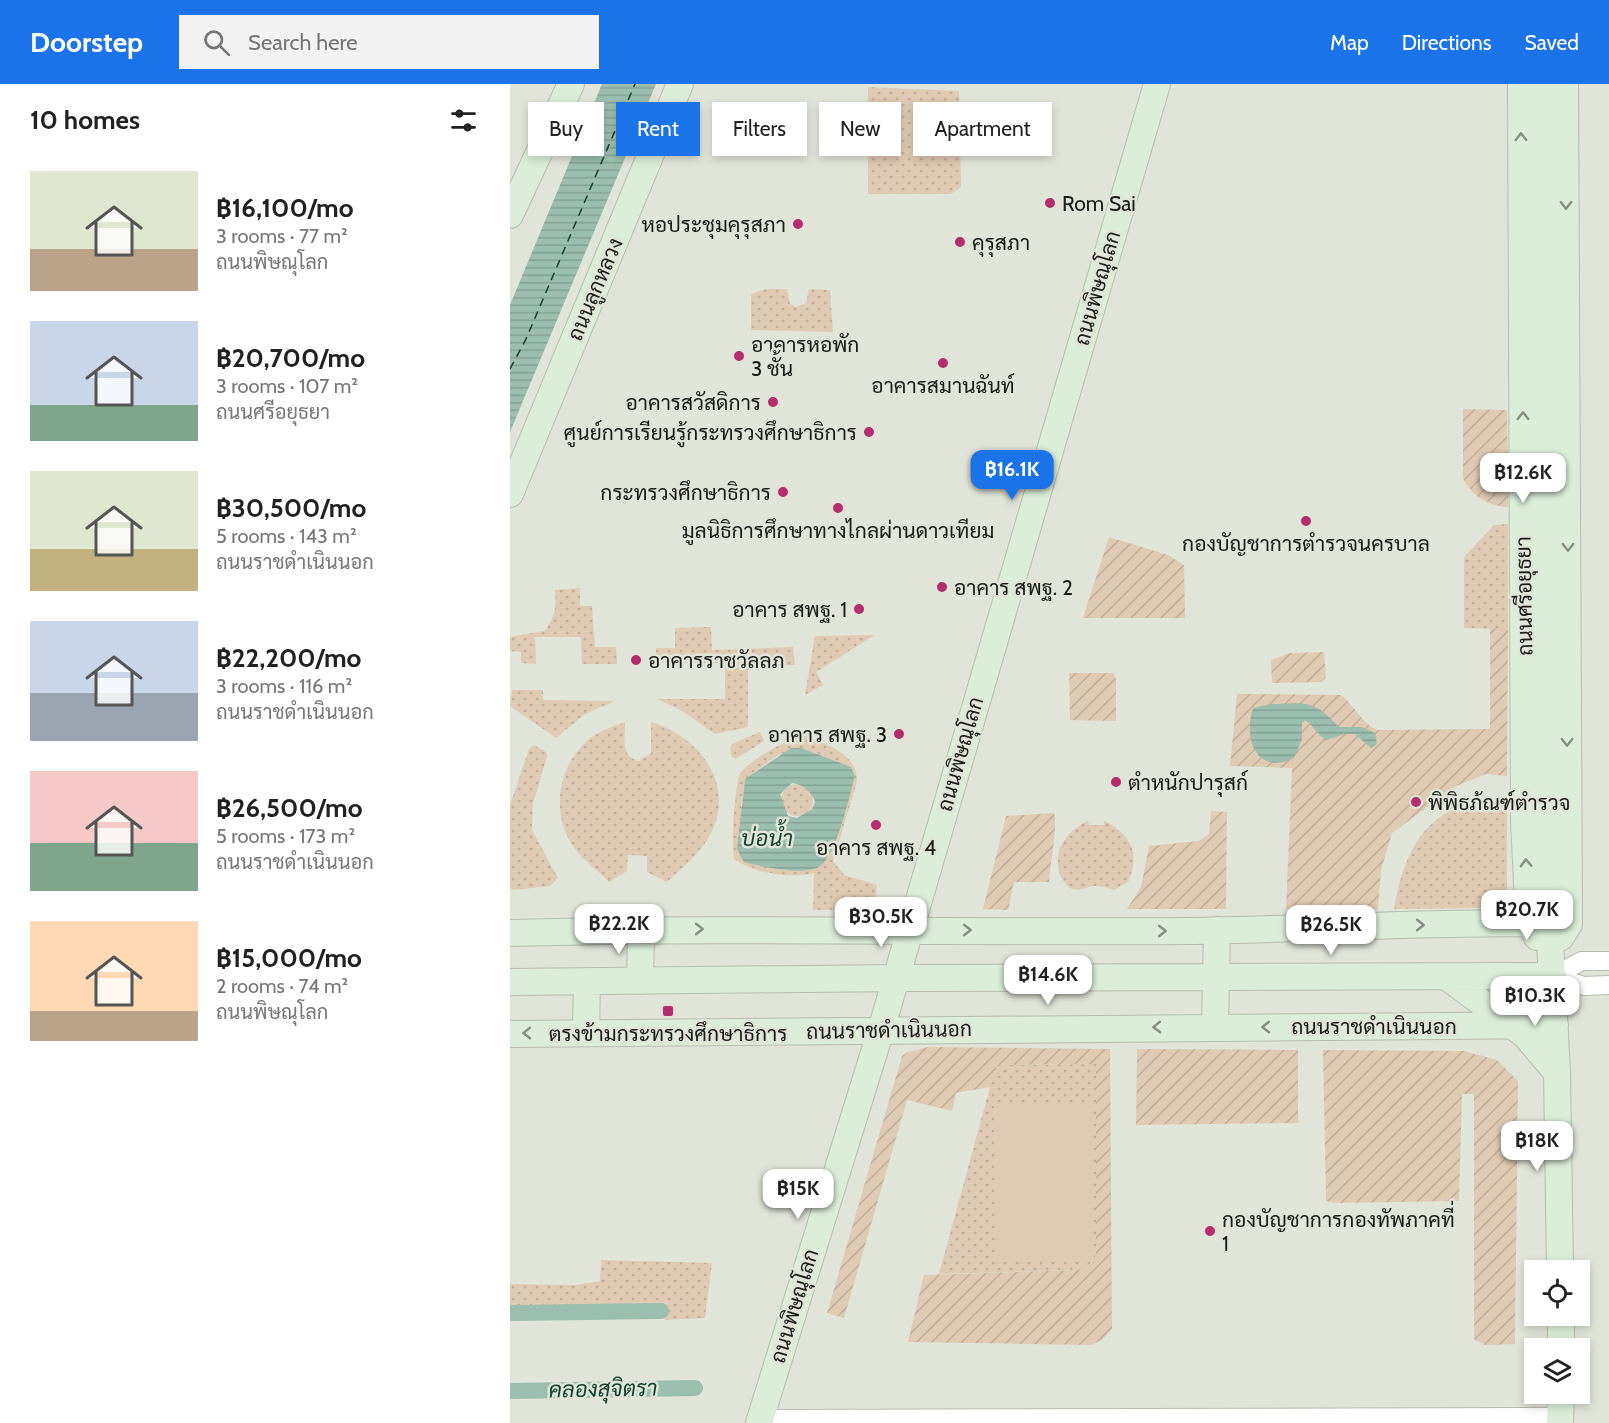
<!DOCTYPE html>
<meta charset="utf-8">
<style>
body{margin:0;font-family:Cabin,Sarabun,sans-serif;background:#f2f2f2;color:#222;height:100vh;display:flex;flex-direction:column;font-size:22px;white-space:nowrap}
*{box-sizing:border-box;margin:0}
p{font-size:20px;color:#767676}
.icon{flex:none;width:33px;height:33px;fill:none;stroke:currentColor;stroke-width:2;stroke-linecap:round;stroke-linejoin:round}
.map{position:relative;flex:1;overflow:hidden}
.panel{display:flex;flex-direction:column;background:#fff;width:510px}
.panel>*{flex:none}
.banner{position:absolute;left:18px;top:18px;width:570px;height:54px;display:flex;gap:12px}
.controls{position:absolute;left:1014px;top:1176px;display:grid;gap:12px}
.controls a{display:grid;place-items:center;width:66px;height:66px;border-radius:0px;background:#fff;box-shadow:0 3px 9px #0003;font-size:30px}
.price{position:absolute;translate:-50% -51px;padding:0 14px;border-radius:12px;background:#fff;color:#222;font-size:20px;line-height:39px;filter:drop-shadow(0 2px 3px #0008)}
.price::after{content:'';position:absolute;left:50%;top:36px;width:18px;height:14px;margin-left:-9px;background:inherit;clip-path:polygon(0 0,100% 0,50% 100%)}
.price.selected{background:#1a73e8;color:#fff}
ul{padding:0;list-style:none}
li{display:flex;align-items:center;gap:18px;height:150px;padding:0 30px}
li span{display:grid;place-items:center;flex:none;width:168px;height:120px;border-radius:0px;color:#555}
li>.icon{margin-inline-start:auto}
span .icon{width:72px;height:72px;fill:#fffc;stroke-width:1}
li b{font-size:26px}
h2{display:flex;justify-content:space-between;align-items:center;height:72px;padding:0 30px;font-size:26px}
.tag{padding:0 21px;border-radius:0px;background:#fff;box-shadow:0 3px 9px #0003;font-size:21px;line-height:54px}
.tag.selected{background:#1a73e8;color:#fff}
header{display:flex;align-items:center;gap:36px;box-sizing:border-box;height:84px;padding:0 30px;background:#1a73e8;color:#fff}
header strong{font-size:28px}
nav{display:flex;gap:33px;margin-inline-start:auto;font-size:21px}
.search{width:420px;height:54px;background:#f2f2f2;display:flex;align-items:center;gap:15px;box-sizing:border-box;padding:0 21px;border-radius:0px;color:#767676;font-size:22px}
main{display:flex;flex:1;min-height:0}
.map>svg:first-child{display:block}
</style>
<header>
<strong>Doorstep</strong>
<div class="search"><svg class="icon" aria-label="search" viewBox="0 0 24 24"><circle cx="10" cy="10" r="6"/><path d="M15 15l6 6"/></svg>Search here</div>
<nav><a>Map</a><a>Directions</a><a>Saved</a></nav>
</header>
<main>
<section class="panel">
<h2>10 homes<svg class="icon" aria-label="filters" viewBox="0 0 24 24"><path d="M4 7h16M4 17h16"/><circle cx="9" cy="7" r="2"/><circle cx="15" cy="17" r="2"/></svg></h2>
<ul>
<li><span style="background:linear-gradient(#dfe7d0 65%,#b9a48a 0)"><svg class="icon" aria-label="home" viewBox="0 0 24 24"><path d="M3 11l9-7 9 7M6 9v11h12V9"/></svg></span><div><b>฿16,100/mo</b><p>3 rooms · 77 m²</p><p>ถนนพิษณุโลก</p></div></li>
<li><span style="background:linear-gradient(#c9d6e8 70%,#7fa58c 0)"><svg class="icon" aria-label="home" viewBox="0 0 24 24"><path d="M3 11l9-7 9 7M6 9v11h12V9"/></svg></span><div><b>฿20,700/mo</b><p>3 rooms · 107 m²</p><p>ถนนศรีอยุธยา</p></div></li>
<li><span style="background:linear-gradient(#dfe7d0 65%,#c2b280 0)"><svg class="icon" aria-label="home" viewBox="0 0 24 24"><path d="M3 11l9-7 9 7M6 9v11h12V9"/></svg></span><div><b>฿30,500/mo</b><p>5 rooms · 143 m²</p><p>ถนนราชดำเนินนอก</p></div></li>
<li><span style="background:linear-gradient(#c9d6e8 60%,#9aa5b1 0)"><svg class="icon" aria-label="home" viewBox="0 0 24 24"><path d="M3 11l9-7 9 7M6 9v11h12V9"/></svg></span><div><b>฿22,200/mo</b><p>3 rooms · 116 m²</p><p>ถนนราชดำเนินนอก</p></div></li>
<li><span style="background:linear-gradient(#f6c9c9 60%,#7fa58c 0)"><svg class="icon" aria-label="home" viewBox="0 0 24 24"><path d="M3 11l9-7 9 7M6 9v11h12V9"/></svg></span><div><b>฿26,500/mo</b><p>5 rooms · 173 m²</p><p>ถนนราชดำเนินนอก</p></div></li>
<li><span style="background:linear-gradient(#ffd9b3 75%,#b9a48a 0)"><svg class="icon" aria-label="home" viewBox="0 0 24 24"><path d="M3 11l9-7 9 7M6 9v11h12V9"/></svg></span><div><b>฿15,000/mo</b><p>2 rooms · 74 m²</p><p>ถนนพิษณุโลก</p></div></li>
</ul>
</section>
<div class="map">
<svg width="1099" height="1339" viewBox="0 0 1099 1339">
<defs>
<pattern id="grass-dots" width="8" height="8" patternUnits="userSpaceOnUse" patternTransform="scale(1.5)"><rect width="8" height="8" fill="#dfcab3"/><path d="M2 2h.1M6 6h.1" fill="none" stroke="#bfad99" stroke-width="1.8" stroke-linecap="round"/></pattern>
<pattern id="garden-furrows" width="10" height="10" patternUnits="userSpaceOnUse" patternTransform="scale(1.5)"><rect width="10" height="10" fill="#dfcab3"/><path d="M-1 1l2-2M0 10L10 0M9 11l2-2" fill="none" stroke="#bfad99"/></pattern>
<pattern id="water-rules" width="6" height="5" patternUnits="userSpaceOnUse" patternTransform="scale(1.5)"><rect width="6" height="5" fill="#9bbeae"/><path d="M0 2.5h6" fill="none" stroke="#85a395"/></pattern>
</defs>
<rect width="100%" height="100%" fill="#e1e4d8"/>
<!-- grass -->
<path fill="url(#grass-dots)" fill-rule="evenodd" d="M358,3l91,4 2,96 -10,7h-83z
M256,205h21l3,15 6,3 10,-4 3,-14 21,1 3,42 -82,-2v-36z
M998,440v105l-44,-1v-71l30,-32z
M70,504v18h12l3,41h21l1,17h-35l-1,-27h-46l1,27 -15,-1v-11l-11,-1v-14l34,-6c12,-14 12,-24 11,-41z
M201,543l1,23 81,-3 2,18h-47v62l-33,7 -34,-24 -24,-11h68v-36h-69v-15h19v-20z
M365,551l-59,37 7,13 -18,10 10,-59z
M2,606h31v10l72,1 -30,13 -29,24 -46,-32z
M115,638c0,16 -5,34 14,39l12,-8v-31c47,14 85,61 60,111 -10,20 -29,35 -44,49l-20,-10v-16l-19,-1 -1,16 -18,11c-10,-11 -24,-20 -33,-32 -27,-34 -19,-87 16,-113 10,-7 22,-11 33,-15z
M250,648l4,9 -28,18 -4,-2 -2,-8 2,-5z
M295,651c23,10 57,21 51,50l-23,76 11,14 33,10 -3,24 -61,1 1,-37c-23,6 -60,0 -80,-14 -3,-12 1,-71 5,-83 6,-14 52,-39 66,-41zM291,664l50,19 4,9 -27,82 -87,-51 4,-28 33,-24z
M24,661l12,7 1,4 -14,48 -1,26 26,48 -8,8 -37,4 -3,-2v-83l19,-56z
M271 716a16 16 0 1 1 32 0a16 16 0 1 1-32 0Z
M997,712v93l-28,19 -85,1c13,-71 38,-106 113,-113z
M578,737l1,4h15v-4c27,13 37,33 24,61l-14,8c-6,-2 -12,-4 -19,-4 -8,0 -14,6 -23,3 -6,-3 -9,-8 -12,-15 -8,-23 7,-44 28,-53z
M586,980v192l-8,10 -9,4 -140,4 57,-209z
M91,1176l111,3 -7,55 -40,2 1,-17 -112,5 -44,-2v-22l66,1 24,-4z"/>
<!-- garden -->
<path fill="url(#garden-furrows)" d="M953,325l44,1 1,97c-19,-1 -37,-11 -45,-29z
M599,453l59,18 16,10 1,53h-102z
M980,544l18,1 -1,147 -21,-2 -30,12 -64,47 -11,37 -3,39h-92l6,-141 -62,-2 7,-72 104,1c14,11 21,29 37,35l112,-1z
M814,568l2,26 -5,4 -49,1 -1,-23 19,-7z
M559,589h44l3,6v42l-46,-1z
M701,727l16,1 -1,97h-99l14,-22 8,-41 50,-5 10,-7z
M544,729c4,13 -4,52 -5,69h-35l-6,28 -25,-1 23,-93z
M418,963l182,2 2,280 -10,11 -11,5 -183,-3 16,-67 155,-5 9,-4 8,-10v-192l-99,1 -7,22 -34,6 -4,18 -45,-11 -63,218 -17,-5 75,-257 6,-4z
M627,965l161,1v73l-162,2z
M813,966l141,1 33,9 21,21 -3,263 -30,1 -11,-6v-245h-12l-3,107 -124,2 -9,-2z"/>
<!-- pitch -->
<path fill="#dfcab3" d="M484,1019h96v159l-95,-1z"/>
<!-- water -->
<path fill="url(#water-rules)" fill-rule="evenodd" d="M92,0h54l-146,348v-127z
M760,620c38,0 42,-6 69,23h23l13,6 2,11 -6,4 -16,-14h-10l-19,6c-9,-6 -12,-14 -21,-20l-3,3v16l-8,19c-38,18 -51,-20 -41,-50z
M281,664h10l50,19 4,9c-6,20 -19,84 -38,92 -18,7 -55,-1 -73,-6l-7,-13 8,-70zM282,699c11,1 20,9 23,19l-3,7 -15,9 -9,-2 -8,-22z"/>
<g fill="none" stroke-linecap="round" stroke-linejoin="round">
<!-- canal -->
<path stroke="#9bbeae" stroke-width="16" d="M0,1229l151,-2
M0,1307l185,-3"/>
<!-- ferry -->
<path stroke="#114131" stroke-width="1.5" stroke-dasharray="8 6" stroke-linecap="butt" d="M0,285l16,-30 109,-255"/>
<!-- street casing -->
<g stroke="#b9bcb0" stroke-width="20">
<path id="street" d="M1043,892l29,-15h27
M1043,892l31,10 25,-1
M251,1335l799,-2"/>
</g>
<!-- secondary casing -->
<g stroke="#b9bcb0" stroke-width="28">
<path id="secondary" d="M1011,0l3,737 5,102 8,14
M1033,0l6,839 8,150 3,197
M0,131l61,-131
M0,410l170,-410
M0,849c225,-6 451,0 676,-2 128,-2 255,-10 383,-7
M1051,853l8,-13 -4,-840
M937,893l78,58 32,38
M130,897l1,-51
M0,898l386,-4 657,-2
M705,942l2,-96
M76,948l1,-50
M0,950l1045,-9
M1051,1232v32
M249,1339l122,-393 276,-946
M1050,1339l1,-29"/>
</g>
<!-- street -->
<use href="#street" stroke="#fff" stroke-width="18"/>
<!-- secondary -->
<use href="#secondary" stroke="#dceeda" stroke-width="26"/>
</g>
<!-- one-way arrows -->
<defs><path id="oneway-chevron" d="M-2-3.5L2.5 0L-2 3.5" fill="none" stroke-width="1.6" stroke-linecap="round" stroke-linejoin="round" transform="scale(1.5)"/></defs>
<g stroke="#858f82">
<use href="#oneway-chevron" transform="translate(1011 53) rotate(-91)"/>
<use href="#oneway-chevron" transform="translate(1056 121) rotate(90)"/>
<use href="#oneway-chevron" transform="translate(1013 332) rotate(-90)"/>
<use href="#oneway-chevron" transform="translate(1058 463) rotate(90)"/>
<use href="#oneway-chevron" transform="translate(1057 658) rotate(90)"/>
<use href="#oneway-chevron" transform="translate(1016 779) rotate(-92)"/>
<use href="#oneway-chevron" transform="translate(910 841)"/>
<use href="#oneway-chevron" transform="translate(189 845)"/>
<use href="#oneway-chevron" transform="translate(457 846)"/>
<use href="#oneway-chevron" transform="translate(652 847)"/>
<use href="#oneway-chevron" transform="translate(647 943) rotate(179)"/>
<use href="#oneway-chevron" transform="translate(756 943) rotate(180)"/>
<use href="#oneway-chevron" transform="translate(17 949) rotate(179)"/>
</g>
<!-- markers -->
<g fill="#b52d6c" stroke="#e1e4d8" stroke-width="2">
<circle cx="540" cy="119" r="6"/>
<circle cx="288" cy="140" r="6"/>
<circle cx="450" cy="158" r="6"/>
<circle cx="229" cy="272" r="6"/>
<circle cx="433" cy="279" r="6"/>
<circle cx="263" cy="318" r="6"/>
<circle cx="359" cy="348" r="6"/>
<circle cx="273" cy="408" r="6"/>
<circle cx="328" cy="424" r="6"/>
<circle cx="796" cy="437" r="6"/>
<circle cx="432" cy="503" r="6"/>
<circle cx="349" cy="525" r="6"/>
<circle cx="126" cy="576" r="6"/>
<circle cx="389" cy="650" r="6"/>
<circle cx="606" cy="698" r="6"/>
<circle cx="906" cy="718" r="6"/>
<circle cx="366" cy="741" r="6"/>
<rect x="152" y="921" width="12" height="12" rx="3"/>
<circle cx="700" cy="1147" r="6"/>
</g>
<g text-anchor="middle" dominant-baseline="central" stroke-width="5" stroke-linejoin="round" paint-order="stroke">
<!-- poi labels -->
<g font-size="21" fill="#1a1b17" stroke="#e1e4d8" text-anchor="start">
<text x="552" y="119">Rom Sai</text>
<text x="276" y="140" text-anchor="end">หอประชุมคุรุสภา</text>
<text x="462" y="158">คุรุสภา</text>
<text x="241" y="260">อาคารหอพัก<tspan x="241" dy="24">3 ชั้น</tspan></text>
<text x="433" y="301" text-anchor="middle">อาคารสมานฉันท์</text>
<text x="251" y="318" text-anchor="end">อาคารสวัสดิการ</text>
<text x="347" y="348" text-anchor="end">ศูนย์การเรียนรู้กระทรวงศึกษาธิการ</text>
<text x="261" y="408" text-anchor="end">กระทรวงศึกษาธิการ</text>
<text x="328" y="446" text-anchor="middle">มูลนิธิการศึกษาทางไกลผ่านดาวเทียม</text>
<text x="796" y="459" text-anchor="middle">กองบัญชาการตำรวจนครบาล</text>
<text x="444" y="503">อาคาร สพฐ. 2</text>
<text x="337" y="525" text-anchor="end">อาคาร สพฐ. 1</text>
<text x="138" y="576">อาคารราชวัลลภ</text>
<text x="377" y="650" text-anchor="end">อาคาร สพฐ. 3</text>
<text x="618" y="698">ตำหนักปารุสก์</text>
<text x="918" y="718">พิพิธภ้ณฑ์ตำรวจ</text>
<text x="366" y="763" text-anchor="middle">อาคาร สพฐ. 4</text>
<text x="158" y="949" text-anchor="middle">ตรงข้ามกระทรวงศึกษาธิการ</text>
<text x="712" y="1135">กองบัญชาการกองทัพภาคที่<tspan x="712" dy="24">1</tspan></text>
</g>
<!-- street labels -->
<g font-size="21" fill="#1a1b17" stroke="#e1e4d8">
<text transform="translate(587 204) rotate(-74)">ถนนพิษณุโลก</text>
<text transform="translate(85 205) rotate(-67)">ถนนลูกหลวง</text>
<text transform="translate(1014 512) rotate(-91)">ถนนศรีอยุธยา</text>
<text transform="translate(450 670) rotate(-74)">ถนนพิษณุโลก</text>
<text x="864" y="942">ถนนราชดำเนินนอก</text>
<text transform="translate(379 946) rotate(-1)">ถนนราชดำเนินนอก</text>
<text transform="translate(284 1222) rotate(-73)">ถนนพิษณุโลก</text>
</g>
<!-- water labels -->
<g font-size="22" font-style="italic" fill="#114131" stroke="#e1e4d8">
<text x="257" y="754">บ่อน้ำ</text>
<text transform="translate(93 1305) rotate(-1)">คลองสุจิตรา</text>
</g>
</g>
</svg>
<div class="controls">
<a><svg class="icon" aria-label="locate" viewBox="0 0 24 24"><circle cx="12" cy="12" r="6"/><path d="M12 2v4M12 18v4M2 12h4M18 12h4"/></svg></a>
<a><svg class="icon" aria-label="layers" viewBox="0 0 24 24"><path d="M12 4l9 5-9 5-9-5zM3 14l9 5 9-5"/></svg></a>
</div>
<b class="price selected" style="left:502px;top:417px">฿16.1K</b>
<b class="price" style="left:1013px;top:420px">฿12.6K</b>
<b class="price" style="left:1017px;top:857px">฿20.7K</b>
<b class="price" style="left:371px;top:864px">฿30.5K</b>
<b class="price" style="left:109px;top:871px">฿22.2K</b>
<b class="price" style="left:821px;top:872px">฿26.5K</b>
<b class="price" style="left:538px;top:922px">฿14.6K</b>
<b class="price" style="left:1025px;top:943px">฿10.3K</b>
<b class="price" style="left:1027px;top:1088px">฿18K</b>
<b class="price" style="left:288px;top:1136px">฿15K</b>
<div class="banner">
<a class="tag">Buy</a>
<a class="tag selected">Rent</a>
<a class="tag">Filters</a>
<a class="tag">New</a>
<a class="tag">Apartment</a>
</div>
</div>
</main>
